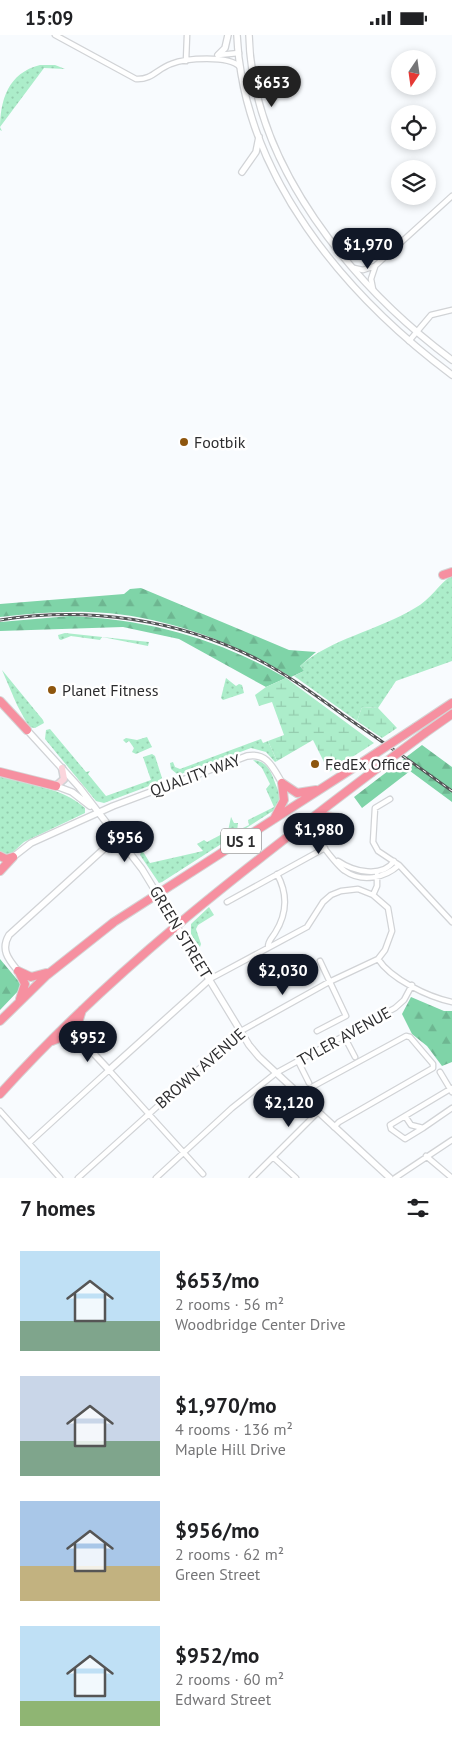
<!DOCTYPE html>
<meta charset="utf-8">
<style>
body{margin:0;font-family:"PT Sans",sans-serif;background:#f6f6f6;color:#202124;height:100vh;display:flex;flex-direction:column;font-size:19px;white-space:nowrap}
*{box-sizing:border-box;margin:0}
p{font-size:16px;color:#757577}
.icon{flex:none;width:28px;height:28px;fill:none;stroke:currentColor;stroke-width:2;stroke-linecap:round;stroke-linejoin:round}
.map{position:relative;height:1143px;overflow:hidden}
.side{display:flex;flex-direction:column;background:#fff;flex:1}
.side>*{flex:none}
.needle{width:32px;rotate:193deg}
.tools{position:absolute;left:391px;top:15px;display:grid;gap:10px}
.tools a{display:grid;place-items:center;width:45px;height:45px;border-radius:50%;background:#fff;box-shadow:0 2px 8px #0003;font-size:25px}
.price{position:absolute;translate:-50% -42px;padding:0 11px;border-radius:18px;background:#111827;color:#fff;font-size:16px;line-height:32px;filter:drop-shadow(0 1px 2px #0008)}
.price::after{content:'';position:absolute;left:50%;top:30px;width:15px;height:11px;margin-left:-8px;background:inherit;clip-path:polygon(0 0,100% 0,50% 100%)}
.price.current{background:#222;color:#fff}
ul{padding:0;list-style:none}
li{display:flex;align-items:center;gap:15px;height:125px;padding:0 20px}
li span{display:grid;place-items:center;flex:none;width:140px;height:100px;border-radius:0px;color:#555}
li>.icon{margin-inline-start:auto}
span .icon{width:60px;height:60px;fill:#fffc;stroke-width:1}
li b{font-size:21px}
h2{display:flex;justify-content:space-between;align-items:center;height:60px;padding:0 20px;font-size:21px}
.status{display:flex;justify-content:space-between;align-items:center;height:35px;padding:0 25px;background:#fff;direction:ltr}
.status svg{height:14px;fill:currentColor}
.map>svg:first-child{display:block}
</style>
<div class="status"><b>15:09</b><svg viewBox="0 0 49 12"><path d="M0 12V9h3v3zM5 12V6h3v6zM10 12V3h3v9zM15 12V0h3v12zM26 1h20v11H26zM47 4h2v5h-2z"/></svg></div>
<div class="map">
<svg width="452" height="1143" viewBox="0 0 452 1143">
<defs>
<pattern id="grass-dots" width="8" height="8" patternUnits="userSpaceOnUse" patternTransform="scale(1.25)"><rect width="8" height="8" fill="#acedca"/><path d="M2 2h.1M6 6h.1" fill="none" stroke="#94ccae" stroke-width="1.8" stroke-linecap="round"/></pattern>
<pattern id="forest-firs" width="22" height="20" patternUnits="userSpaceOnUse" patternTransform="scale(1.25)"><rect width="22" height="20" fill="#7fd4a8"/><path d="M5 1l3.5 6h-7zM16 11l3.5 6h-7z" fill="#6eb691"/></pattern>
<pattern id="wetland-marsh" width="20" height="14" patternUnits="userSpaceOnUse" patternTransform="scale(1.25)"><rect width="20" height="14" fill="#acedca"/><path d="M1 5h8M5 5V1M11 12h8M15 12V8" fill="none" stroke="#94ccae"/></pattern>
</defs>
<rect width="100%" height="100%" fill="#f8fbfe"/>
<!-- grass -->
<path fill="url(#grass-dots)" d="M40,30h15l10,4 -21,-1 -44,59 2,4 -2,-1c0,-30 8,-57 40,-65z
M452,540v86l-56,20 -18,27 -16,-1 -5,14 -63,-45 10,-5 -4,-5c30,-27 79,-36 115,-58 15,-8 24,-24 37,-33z
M65,598l84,9 -1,4 -46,-9 -2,3 -29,-4 -10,4 -2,-1 -1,-4z
M2,635l41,50 1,3 -9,5 -6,-1 -12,-22z
M226,643l10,8 3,-2 3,1 2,8 -21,7 -2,-2z
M50,694l36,43 4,-1 -2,3 18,22 45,-16 -8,-23 9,-3 3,2 7,22 -5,5 -53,20 -8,-2 -51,-62 1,-9z
M147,702l5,10 -16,7 -4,-2 2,-4 -5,-7 -3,2 -3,-3 3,-2 11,2z
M261,704l2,4 5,-2 9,20 -2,1 -9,-10 -15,-4 -70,26h-4l-6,-5 -1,-6 3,-1 2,5 5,2z
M253,725c21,2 19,23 29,37l-6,12 -114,73 -3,1 -19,-28 2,-5 8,13 53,-12 -6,-7 7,-4 3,2 21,-11 3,-14 3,6h4l-1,8 12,-6 -1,-5 26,-13 -8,-18 4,-5 -8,-16z
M0,739c30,14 59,11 85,34v5l-61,29 -13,12 -7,1 -4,-4z
M209,872l5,8 -16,10 -2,4 5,15 -1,3 -9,-12v-11z"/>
<!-- forest -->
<path fill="url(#forest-firs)" d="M141,553l148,62 27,2 -16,14 4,5 -13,6c-61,-37 -131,-63 -203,-65 -30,-1 -59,2 -88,5v-13l124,-10 6,-5z
M70,581c81,4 146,22 216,62l-20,9 -87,-48 -56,-12 -123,4v-9z
M422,710l30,22v35l-42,-31 -48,37 -8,-11z
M0,924l20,24 1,5 -21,22z
M411,962l33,14h8v51l-10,4 -15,-20 -15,-12 -10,-20z"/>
<!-- wetland -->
<path fill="url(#wetland-marsh)" d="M286,643l88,65 -45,29 -16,-32 -36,21 -9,-20 16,-6 -12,-33 -13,4 -4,-11 11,-8z
M362,672l16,1 19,20 -15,10 -25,-17z"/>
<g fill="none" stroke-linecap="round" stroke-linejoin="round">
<!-- minor casing -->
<g stroke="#d1d3d6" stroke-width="7">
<path id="minor" d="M55,0l81,44c16,1 21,-10 35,-15 15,-6 58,-9 69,3
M218,20l21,-2
M186,26l1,-26
M354,233l9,2 12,-4 77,-70
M373,254l-2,-10 4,-12
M409,306l22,-26 21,-5
M390,764l-15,9 -2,34 5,9 21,14 53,57
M317,804c8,9 19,26 28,32 17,12 40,7 54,-6
M338,826c16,11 44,17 56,0
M373,860l4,-9v-11
M227,867l98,-54
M268,912c0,-6 4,-9 7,-14 12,-19 13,-39 2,-59
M378,924c13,20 50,38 74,43
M317,996l29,-15 -26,-55
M344,1001l11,21
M298,1026l11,22
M440,1037l12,20
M299,1059l107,-58 4,1 23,27v4l-94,54 -5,5
M0,1076l60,67
M405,1081l6,9 12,3 29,-20
M423,1093l-18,11 -14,-10 -1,-4 62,-37
M29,1108l80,-73 94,104
M426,1121l26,22
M273,1122l23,21
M78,1143l163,-147 88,-49 49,-23 7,-9 7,-19 -4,-23 -15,-13 -15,-6 -17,2 -10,4 -8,7 -16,25 -97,52
M156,1143l76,-70 44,-35 119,-65 9,-8 8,-15
M252,1143l66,-66
M395,1143l57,-38"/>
</g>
<!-- tertiary casing -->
<g stroke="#d1d3d6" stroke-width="8">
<path id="tertiary" d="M237,0c6,140 108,260 215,340
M249,0c3,130 104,251 203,325
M218,20l7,-7 3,-13
M242,137l14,-20 3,-15
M27,695l52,57 63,82 107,176 10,12 131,121
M56,751l16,6 18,14
M13,822l18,-14 82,-37 134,-50c20,-4 26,12 35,27
M18,936c-9,-11 -18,-21 -9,-36l108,-98
M82,1006l27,29 101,-91"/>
</g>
<!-- secondary casing -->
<g stroke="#d1d3d6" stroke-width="9">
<path id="secondary" d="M56,751l8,-7 -2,-11"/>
</g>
<!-- trunk casing -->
<g stroke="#d5d5d5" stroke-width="10">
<path id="trunk" d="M443,540l9,-3
M0,666l27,29
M416,692l36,-24
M425,698l27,-19
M0,737l56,14
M282,748l15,10 19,-3
M274,784l10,-19 -2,-17
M317,804l-4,-10 3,-14 24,3
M0,821l6,3 7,-2
M0,836l13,-14
M18,936l13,6 15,-4
M19,937l6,12 -5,15
M0,986l47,-46 67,-53 244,-157
M52,1006l15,-6 15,6
M82,1006l-5,-15 5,-16
M0,1059c110,-122 240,-222 371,-321"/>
</g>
<!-- minor -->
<use href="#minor" stroke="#fff" stroke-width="4.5"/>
<!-- tertiary -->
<use href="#tertiary" stroke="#fff" stroke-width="5.5"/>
<!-- secondary -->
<use href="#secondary" stroke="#fbd5dc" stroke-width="6"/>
<!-- trunk -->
<use href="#trunk" stroke="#f690a0" stroke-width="8"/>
<!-- rail casing -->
<g stroke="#545557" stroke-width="3">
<path id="rail" d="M0,585c88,-14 177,-1 257,39 31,16 58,36 86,56 37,25 73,50 109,76"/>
</g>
<!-- rail -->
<use href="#rail" stroke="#fff" stroke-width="1" stroke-dasharray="4" stroke-linecap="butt"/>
<!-- trunk-bridge casing -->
<g stroke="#d5d5d5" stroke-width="10" stroke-linecap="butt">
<path id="trunk-bridge" d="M358,730l58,-38
M371,738l54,-40"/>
</g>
<!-- trunk-bridge -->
<use href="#trunk-bridge" stroke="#f690a0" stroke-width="8"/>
</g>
<!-- markers -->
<g fill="#8e560e" stroke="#fff" stroke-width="2">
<circle cx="184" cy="407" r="5"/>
<circle cx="52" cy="655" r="5"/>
<circle cx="315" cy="729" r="5"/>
</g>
<g text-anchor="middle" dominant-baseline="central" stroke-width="5" stroke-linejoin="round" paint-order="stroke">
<!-- shield labels -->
<rect fill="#fff" stroke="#6c6c6d" stroke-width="1" x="221" y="793.5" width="40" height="25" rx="4"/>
<g font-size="15" font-weight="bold" fill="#2d2d2f">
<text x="241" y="806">US 1</text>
</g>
<!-- poi labels -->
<g font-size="16" fill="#2d2d2f" stroke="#fff" text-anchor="start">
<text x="194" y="407">Footbik</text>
<text x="62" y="655">Planet Fitness</text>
<text x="325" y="729">FedEx Office</text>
</g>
<!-- street labels -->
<g font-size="16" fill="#2d2d2f" stroke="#fff">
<text transform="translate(195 740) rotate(-20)">QUALITY WAY</text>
<text transform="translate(181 897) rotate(59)">GREEN STREET</text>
<text transform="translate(344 1001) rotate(-29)">TYLER AVENUE</text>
<text transform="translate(200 1033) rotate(-41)">BROWN AVENUE</text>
</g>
</g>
</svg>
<div class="tools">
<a><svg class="needle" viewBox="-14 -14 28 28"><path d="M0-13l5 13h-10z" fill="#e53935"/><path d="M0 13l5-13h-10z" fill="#757577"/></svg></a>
<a><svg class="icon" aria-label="locate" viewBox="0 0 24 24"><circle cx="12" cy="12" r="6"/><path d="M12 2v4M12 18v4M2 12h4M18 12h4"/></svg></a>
<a><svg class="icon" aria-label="layers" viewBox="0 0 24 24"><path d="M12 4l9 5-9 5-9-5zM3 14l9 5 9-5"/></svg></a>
</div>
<b class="price current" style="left:272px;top:73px">$653</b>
<b class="price" style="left:368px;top:235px">$1,970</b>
<b class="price" style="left:319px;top:820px">$1,980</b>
<b class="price" style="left:125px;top:828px">$956</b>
<b class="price" style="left:283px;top:961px">$2,030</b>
<b class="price" style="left:88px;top:1028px">$952</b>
<b class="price" style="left:289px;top:1093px">$2,120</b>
</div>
<section class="side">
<h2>7 homes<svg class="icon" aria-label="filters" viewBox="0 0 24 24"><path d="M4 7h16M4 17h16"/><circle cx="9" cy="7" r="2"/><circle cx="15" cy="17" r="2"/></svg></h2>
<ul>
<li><span style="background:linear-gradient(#bfe0f5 70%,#7fa58c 0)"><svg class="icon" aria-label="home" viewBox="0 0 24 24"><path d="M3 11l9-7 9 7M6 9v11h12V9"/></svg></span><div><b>$653/mo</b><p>2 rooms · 56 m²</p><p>Woodbridge Center Drive</p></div></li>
<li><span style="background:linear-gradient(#c9d6e8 65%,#7fa58c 0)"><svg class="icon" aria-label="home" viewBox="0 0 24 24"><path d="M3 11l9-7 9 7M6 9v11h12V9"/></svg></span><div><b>$1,970/mo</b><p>4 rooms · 136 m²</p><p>Maple Hill Drive</p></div></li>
<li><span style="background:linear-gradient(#a9c7e8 65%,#c2b280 0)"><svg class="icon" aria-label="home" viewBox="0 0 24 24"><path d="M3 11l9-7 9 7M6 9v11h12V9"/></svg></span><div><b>$956/mo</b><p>2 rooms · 62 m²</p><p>Green Street</p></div></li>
<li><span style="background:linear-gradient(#bfe0f5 75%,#8fb573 0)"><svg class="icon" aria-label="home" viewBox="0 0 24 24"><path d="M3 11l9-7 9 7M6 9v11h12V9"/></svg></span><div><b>$952/mo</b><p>2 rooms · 60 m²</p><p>Edward Street</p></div></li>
</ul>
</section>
